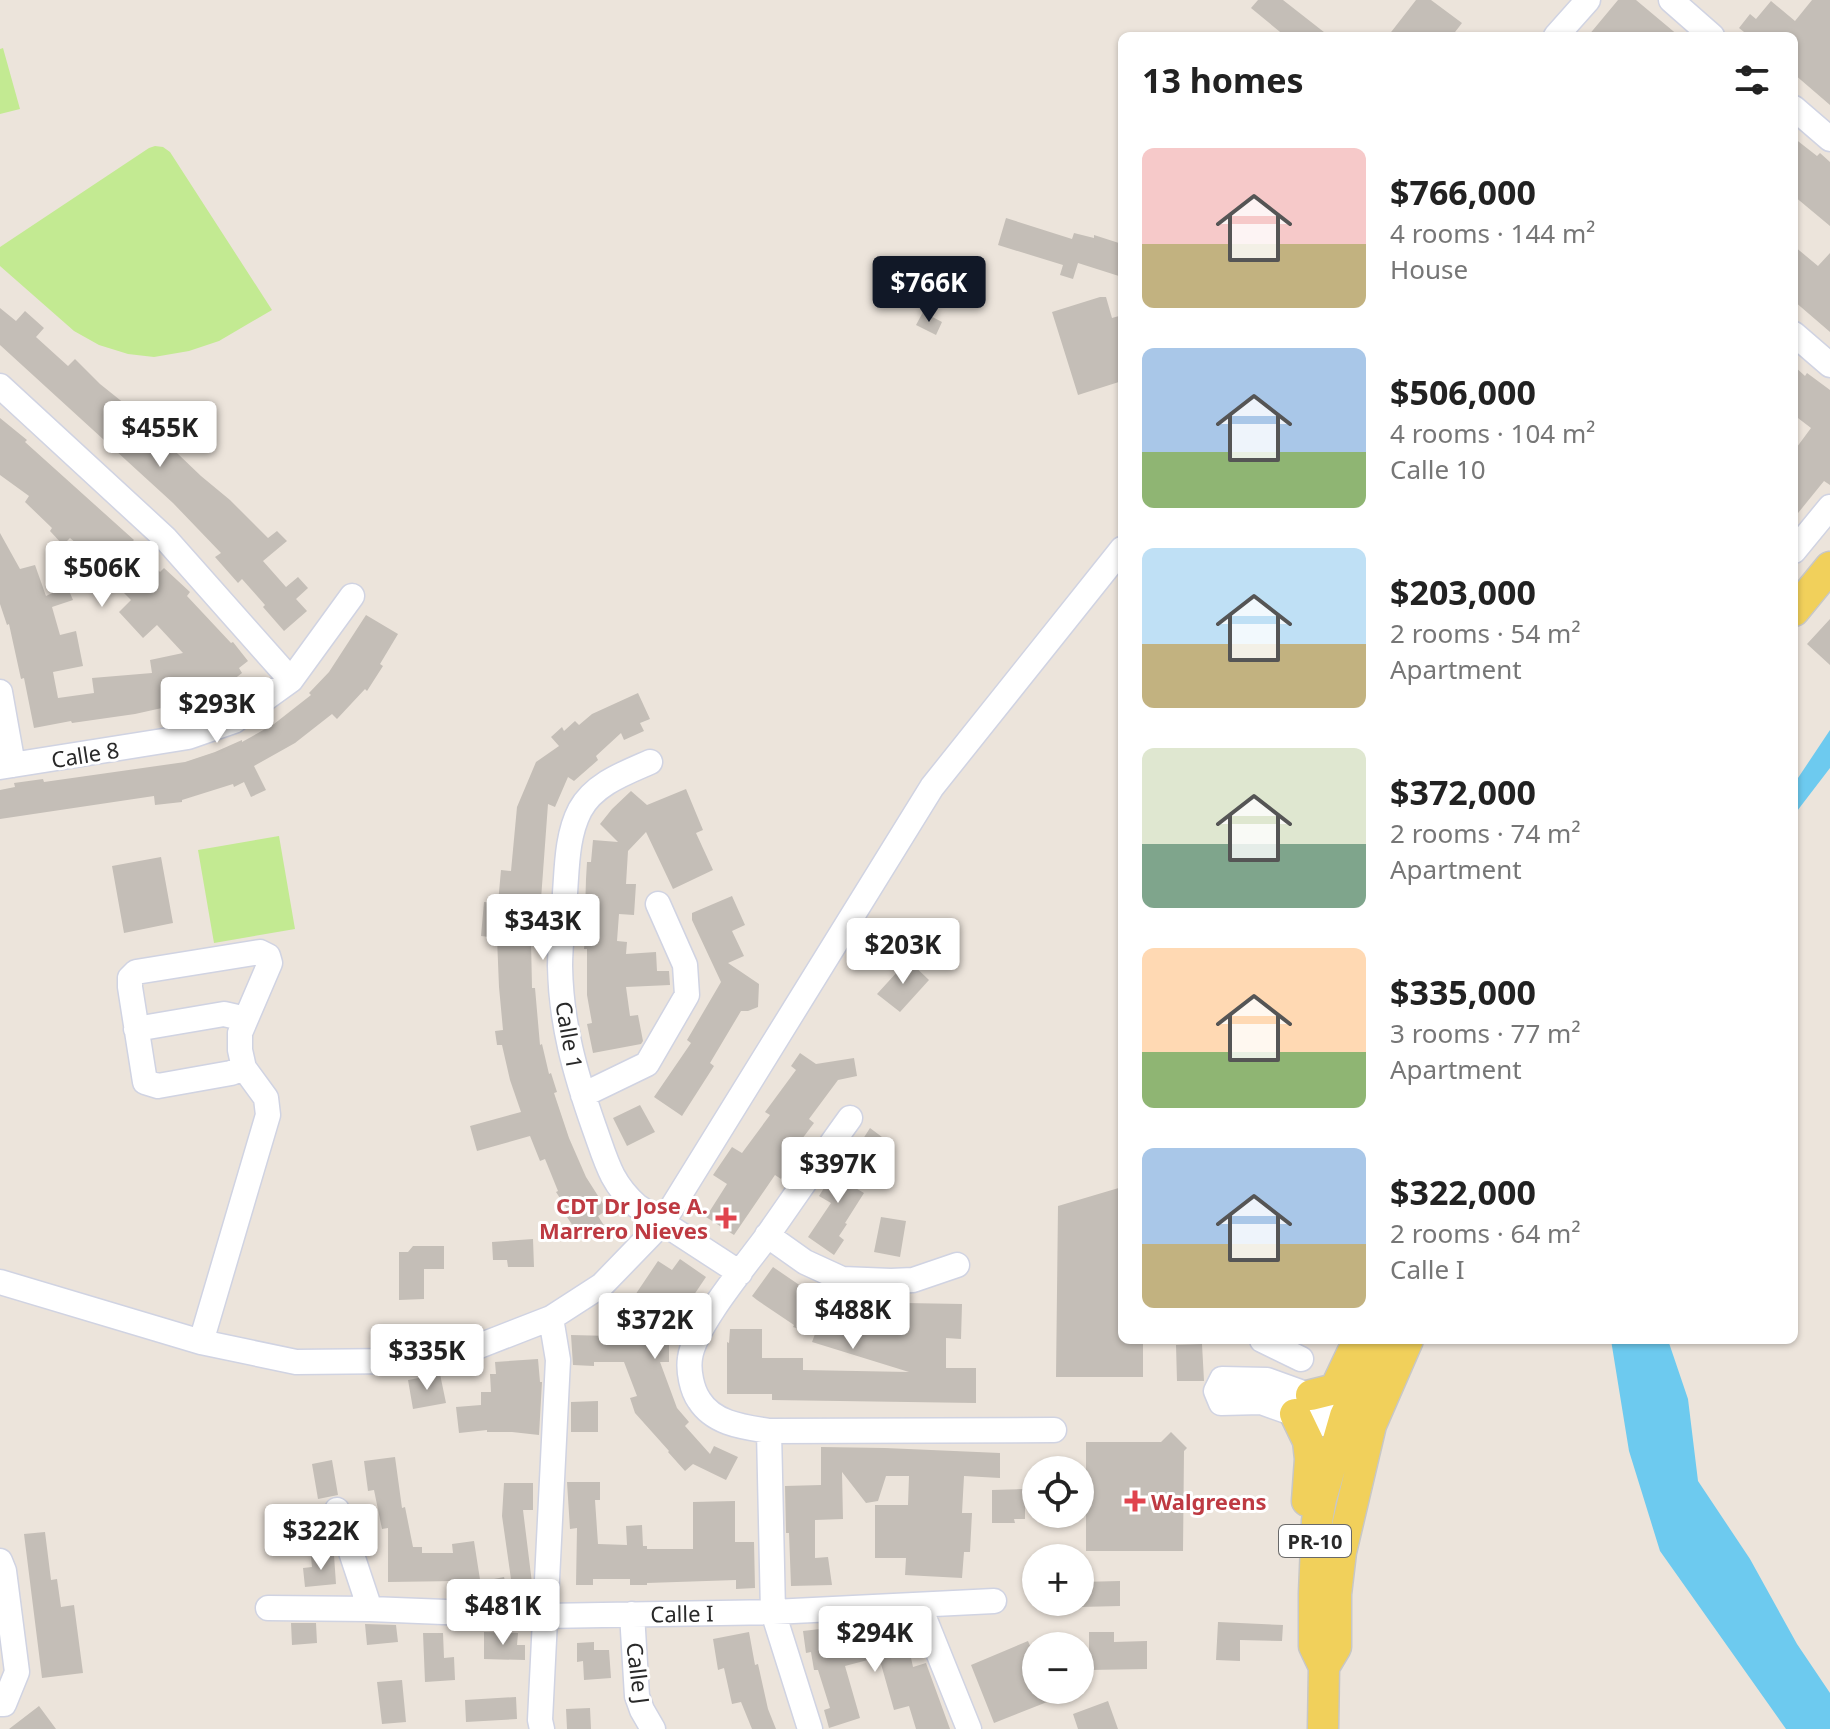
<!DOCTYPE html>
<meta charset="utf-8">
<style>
body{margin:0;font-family:"Noto Sans",sans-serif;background:#f2f2f2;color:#222;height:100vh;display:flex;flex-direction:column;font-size:30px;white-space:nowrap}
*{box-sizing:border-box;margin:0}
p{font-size:26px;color:#767676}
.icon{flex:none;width:44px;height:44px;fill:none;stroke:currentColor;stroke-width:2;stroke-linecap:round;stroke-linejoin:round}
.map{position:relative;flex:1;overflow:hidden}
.panel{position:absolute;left:1118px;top:32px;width:680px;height:1312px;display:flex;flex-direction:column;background:#fff;border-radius:12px;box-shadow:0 2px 6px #0004}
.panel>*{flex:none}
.controls{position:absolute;left:1022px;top:1456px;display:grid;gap:16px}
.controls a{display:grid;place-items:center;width:72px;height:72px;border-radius:50%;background:#fff;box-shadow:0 2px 6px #0004;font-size:40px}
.price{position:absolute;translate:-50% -68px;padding:0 18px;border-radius:8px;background:#fff;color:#222;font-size:26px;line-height:52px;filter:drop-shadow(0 2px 4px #0008)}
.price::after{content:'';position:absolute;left:50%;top:48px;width:24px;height:18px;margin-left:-12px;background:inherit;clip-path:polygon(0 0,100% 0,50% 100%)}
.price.active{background:#111827;color:#fff}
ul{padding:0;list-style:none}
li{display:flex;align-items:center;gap:24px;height:200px;padding:0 24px}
li span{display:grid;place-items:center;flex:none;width:224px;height:160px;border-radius:12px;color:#555}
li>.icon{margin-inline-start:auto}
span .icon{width:96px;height:96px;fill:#fffc;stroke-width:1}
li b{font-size:34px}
h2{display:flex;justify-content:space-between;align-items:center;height:96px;padding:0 24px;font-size:34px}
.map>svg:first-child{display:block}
</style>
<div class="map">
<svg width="1830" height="1729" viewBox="0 0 1830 1729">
<rect width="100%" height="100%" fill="#ece4db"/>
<!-- pitch -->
<path fill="#c3ea92" d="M3,48l17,61 -20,5v-65z
M155,146l8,1 7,5 102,158 -53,31 -30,10 -35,6 -26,-3 -29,-9 -25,-14 -74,-65v-19l149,-99z
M279,836l16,93 -81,14 -16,-93z"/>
<!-- water -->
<path fill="#6dcaef" d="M1830,730v38l-36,47v-31z
M1611,1340h57l20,59 10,82 52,78 47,85 33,49v36h-44l-126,-178 -31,-100z"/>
<!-- building -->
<path fill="#c4beb7" d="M1258,0h25l46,36h-44l-34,-28z
M1416,0h15l31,23 -10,13h-64z
M1618,0h18l43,36h-91z
M1812,0h18v105l-36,-31v-38h-45l-10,-8 11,-14 6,5 15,-18 24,20z
M1794,138l23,18 3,-3 10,9v64l-36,-30z
M1006,218l66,21 2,-6 20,5v-3l28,9v33l-44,-14 -5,16 -13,-4 3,-10 -65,-20z
M1794,246l24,20 12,-13v79l-36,-31z
M1100,297h6l6,21 7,-2 3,8v57l-44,14 -26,-83z
M0,308l16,13 9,-10 19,17 -8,9 32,29 7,-7 25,25 30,24 23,25 2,-1 46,44 29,24 38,38 9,-7 10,10 -24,20 23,26 12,-10 10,11 -12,11 11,12 -23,20 -21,-24 2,-2 -23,-26 -4,4 -23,-26 6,-4 -48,-50 -173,-158z
M923,312l19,10 -6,13 -20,-10z
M1794,366l11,10 2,-3 23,17v95l-6,-4 -30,37v-67l17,-23 -17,-13z
M0,418l27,22 -2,2 109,98 -3,3 29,29 4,-4 26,24 -3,4 44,47 2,-1 15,19 -9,7 3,5 -18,14 1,2 -10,8 -43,13 -1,-4 -36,8 -63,9 -1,-2 -37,7 -10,-50 -3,1 -12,-55 -2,1 -7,-21v-71l20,36 15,-4 11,31 21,-10 6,14 -21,7 8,28 16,-4 7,35 -30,6 5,26 36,-5 -2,-15 60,-5 -2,-13 33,-7 -26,-28 -14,13 -24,-26 12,-12 -26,-26 3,-3 -38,-33 -7,7 -13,-14 2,-3 -27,-26 4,-6 -29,-21z
M366,615l32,19 -18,30 3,2 -16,25 -2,-2 -28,30 -5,-5 -37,29 -41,23 12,24 -15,7 -7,-15 -10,5 -1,-3 -51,16v2l-27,3 -1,-9 -154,23v-29l15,-3 -1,-4 29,-4 1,3 141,-20 30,-10 27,-12v2l32,-18 37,-29 -2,-2 20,-21z
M1830,619v46l-23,-21z
M638,693l12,26 -10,4 4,8 -20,9 -3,-7 -25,23 2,4 -24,21 -6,-4 -13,30 -7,-3 -10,136h-7l1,48h3l5,57 2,-1 7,30 2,-1 6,19 -3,1 15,45 17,39 21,33 -9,6 7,11 -22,14 -16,-24 4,-2 -15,-23 2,-1 -13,-32 -5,2 -10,-25 -53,15 -7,-25 51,-14 -11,-32 -8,-35h-5l-2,-14 8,-1 -4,-43 -2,-49 -16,-2 3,-34 14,1 3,-33 10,1 6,-64 19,-45 23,-16 -8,-9 11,-10 2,4 11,-10 4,4 13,-11z
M686,789l17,41 -7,3 17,37 -40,19 -27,-57 -18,19 -2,33h10l-2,31 -15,-1 -2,27 10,1 -1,12 30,-2 1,19h12l1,14 -44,2 4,29 8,-1 5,26 -2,3 -48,9 -6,-29 5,-1 -5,-28v-46h-3l3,-36h-2l1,-34 1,-17h4l2,-22 25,2 -18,-18 12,-15 19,-18 16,14z
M161,857l12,66 -49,10 -12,-67z
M732,896l13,29 -13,6 12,25 -16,7 31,21 -1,23 -10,4h-7l-31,52 4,3 -32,50 -28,-19 37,-54 -4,-3 34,-58 -29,-62v-7z
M908,960l21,20 -29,32 -23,-18z
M800,1053l16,11 38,-6 3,18 -19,4 -29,39 5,4 -18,24 5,4 -20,28 -6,-4 -41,60 -28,-18 21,-33 -14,-9 19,-28 10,6 28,-38 -5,-3 31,-42 -5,-4z
M640,1105l15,27 -28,14 -14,-28z
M870,1128l24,18 -16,24 -24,-17z
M847,1151l15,11 -15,21 17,10 -19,30 2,1 -8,12 5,4 -10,15 -26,-18 23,-34 -12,-7z
M1122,1187v153h21v37h-87l2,-171z
M881,1217l25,4 -6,36 -26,-5z
M533,1239l1,28h-26l-1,-7h-14l-1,-18z
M413,1246h31v23h-20v30l-25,1v-48h9z
M680,1259l26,18 -37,55v30h-9l17,46 12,14 -4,4 25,28 4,-8 24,11 -12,23 -33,-16 -8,7 -17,-19 1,-1 -34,-38 -5,-15 7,-2 -13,-34h-30v4l-21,-1 -2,-30 40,1v-26l12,3 35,-52 14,9z
M773,1267l41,28 20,6 -3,8 40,1 -1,-4h35v-3l57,1 -1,35 -15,-1v30h30v35l-204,-3v-6h-45v-52l2,1 1,-14h32v29h41v12l106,2 -97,-30 3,-8 -22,-7 1,-2 -37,-25 -5,-4z
M1202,1344l2,37h-27l-1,-36z
M538,1359l2,23h2l-3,53 -27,-3h-25v-2l-28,3 -3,-26 25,-2v-13h10l-1,-18h6l-1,-12z
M440,1374l6,29 -33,6 -5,-29z
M598,1401v31h-27v-30z
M1171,1432l16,16 -3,3 -1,100h-97v-109h75z
M821,1447l64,1 115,5v25l-36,-2 -2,37h10l-2,39h-6l-2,26 -57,-3 1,-17h-31v-53h33l1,-29h-23l-8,25 -12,2 -24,-31 1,47 -28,1v38l13,-1 4,28 -41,1 -2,-53h-3l-1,-47 36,-1z
M395,1457l7,51 3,-1 8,40h9v6h31l-1,-9 22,-3 7,45 -22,3 -2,-8 -69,1v-54l-6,1 -8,-39 -6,1 -4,-30z
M332,1460l6,35 -20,4 -6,-35z
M567,1482h33v18h-5l3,44 29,1 -1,-19 16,-1 1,21h4v3h46v-47l42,-1v41h19l1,46 -19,1v-9l-89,3v2h-17v-6h-37v6h-17l1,-57 -7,1z
M504,1483h29v27h-10l9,73 -20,3 -10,-70z
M1025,1489v30h-11l1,4h-23v-33z
M45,1532l6,48 6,-1 4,28 13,-2 9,68 -41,5 -18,-144z
M334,1555l2,29 -31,3 -2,-19 9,-1 -1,-10z
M504,1577l4,16 -20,4 -4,-16z
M1120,1581v25l-40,1v-25z
M903,1621l10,46 13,-4 24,66h-34l-7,-23 -15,4 -15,-53 -34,9 15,52 -31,10 -5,-18 6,-2 -12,-38h-4l-3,-18 -5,1 -3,-22 34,-4 3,22 27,-4 -5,-19 19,-4z
M1218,1622l65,3 -1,16 -42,-1v21l-24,-1z
M291,1623h25l1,20 -25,2z
M365,1624l31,1 2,17 -31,3z
M484,1632l34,1 -1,12h8v15l-41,-1z
M749,1632l6,33 3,-1 10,45 8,20h-24l-11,-27 -9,2 -8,-36 -6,2 -5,-31z
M1089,1632h25v10l33,-1v28l-58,1z
M423,1633h20l1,25 10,-1 1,23 -30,2z
M1028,1641l8,19v30l39,1 -81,32 -23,-58z
M594,1642v8h15l2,28 -27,2 -1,-19 -6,1v-19z
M402,1680l4,42 -24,2 -5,-42z
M516,1697l1,22 -51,3 -1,-22z
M1108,1701l10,28h-40l-5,-15z
M39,1706l17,23h-47z
M590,1708l1,21h-24l-1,-20z"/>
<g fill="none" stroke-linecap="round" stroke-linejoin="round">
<!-- minor casing -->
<g stroke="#d0d3e2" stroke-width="27">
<path id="minor" d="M1671,0l41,36
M1556,36l32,-36
M1794,108l36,31
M1794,334l36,31
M0,386l165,152 126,142
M1794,551l36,-44
M0,692l13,73
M650,762c-25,11 -56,22 -70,48 -13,25 -13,56 -15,83 -1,24 -5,49 -5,73 1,58 15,107 34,161 12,33 16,55 43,79l103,67
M0,767l188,-30 46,-16 57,-41 61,-84
M136,1029l88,-15 22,5
M583,1095l64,-31 40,-69 -2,-30 -27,-61
M850,1118c-29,40 -57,81 -85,121 -20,27 -71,88 -75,119 -2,13 2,32 9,42 15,24 45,27 70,31l285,-1
M767,1235l38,27 37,17 49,2 22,-1 44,-15
M0,1282l201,60 95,20 103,-1 75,-13 77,-30 51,-33 61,-63 269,-435 190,-238
M1262,1340l39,19
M201,1342l67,-227 -2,-17 -22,-30 -4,-18v-17l30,-70 -2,-7 -8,-4 -124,20 -6,6v9l15,95 13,4 73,-13 13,-5
M1328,1402l-61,-22 -45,-1 -6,12 5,12 40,-1 62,22 22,-8
M769,1431l4,181 37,117
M337,1510l33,99
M0,1561l4,10 13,101 -13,32h-4
M919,1605l50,124
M268,1608l102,1 174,7 229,-4 221,-11
M632,1614l5,82 5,14 11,19
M542,1729l-2,-9 18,-360 -7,-42"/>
</g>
<!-- major casing -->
<g stroke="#c7c7c7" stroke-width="33">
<path id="major" d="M1794,611l36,-44
M1311,1395l24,-6 17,-36
M1295,1414l13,27 2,18 -3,42
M1324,1667l12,-20v-53l5,-42 30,-127 37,-85
M1323,1729l1,-62 -10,-21v-52l3,-73 4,-22 24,-83 36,-76"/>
</g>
<!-- minor -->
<use href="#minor" stroke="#fff" stroke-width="24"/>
<!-- major -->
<use href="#major" stroke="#f1d05b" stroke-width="30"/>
</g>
<!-- markers -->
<g fill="#e0444e" stroke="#fff" stroke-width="3">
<path d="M722 1206h8v8h8v8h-8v8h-8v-8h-8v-8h8z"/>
<path d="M1131 1489h8v8h8v8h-8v8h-8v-8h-8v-8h8z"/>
</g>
<g text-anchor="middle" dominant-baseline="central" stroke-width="6" stroke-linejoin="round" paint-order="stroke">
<!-- shield labels -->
<rect fill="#fff" stroke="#696969" stroke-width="2" x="1279" y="1525" width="72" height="32" rx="6"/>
<g font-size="20" font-weight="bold" fill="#292929">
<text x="1315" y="1541">PR-10</text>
</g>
<!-- street labels -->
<g font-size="22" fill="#292929" stroke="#fff">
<text transform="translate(85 754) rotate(-9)">Calle 8</text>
<text transform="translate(570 1035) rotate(80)">Calle 1</text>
<text transform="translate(682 1613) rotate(-1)">Calle I</text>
<text transform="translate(639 1673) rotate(83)">Calle J</text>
</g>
<!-- health labels -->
<g font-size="22" font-weight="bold" fill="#be3a42" stroke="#fff" text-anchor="end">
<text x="708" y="1205">CDT Dr Jose A.<tspan x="708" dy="25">Marrero Nieves</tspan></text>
<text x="1151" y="1501" text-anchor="start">Walgreens</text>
</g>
</g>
</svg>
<div class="controls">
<a><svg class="icon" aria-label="locate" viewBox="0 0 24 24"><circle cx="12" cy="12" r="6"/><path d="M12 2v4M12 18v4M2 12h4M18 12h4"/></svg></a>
<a>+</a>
<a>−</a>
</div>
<b class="price active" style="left:929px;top:324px">$766K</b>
<b class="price" style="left:160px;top:469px">$455K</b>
<b class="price" style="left:102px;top:609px">$506K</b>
<b class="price" style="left:217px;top:745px">$293K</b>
<b class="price" style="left:543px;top:962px">$343K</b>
<b class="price" style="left:903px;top:986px">$203K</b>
<b class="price" style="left:838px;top:1205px">$397K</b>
<b class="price" style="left:853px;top:1351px">$488K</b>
<b class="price" style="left:655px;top:1361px">$372K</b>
<b class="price" style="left:427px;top:1392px">$335K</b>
<b class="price" style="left:321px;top:1572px">$322K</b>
<b class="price" style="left:503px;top:1647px">$481K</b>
<b class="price" style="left:875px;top:1674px">$294K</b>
<section class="panel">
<h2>13 homes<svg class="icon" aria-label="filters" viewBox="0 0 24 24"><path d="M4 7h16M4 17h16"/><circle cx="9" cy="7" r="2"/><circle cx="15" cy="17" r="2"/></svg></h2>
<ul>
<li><span style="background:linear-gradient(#f6c9c9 60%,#c2b280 0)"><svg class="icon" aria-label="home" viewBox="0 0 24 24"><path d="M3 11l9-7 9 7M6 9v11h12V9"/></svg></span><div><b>$766,000</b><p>4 rooms · 144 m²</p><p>House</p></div></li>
<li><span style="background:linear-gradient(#a9c7e8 65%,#8fb573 0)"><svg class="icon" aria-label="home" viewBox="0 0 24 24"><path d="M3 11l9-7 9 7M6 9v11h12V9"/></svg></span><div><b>$506,000</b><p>4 rooms · 104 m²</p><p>Calle 10</p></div></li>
<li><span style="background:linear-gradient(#bfe0f5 60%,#c2b280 0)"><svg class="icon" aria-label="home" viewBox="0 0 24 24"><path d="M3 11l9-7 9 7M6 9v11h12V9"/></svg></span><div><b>$203,000</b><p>2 rooms · 54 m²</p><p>Apartment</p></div></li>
<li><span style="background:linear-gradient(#dfe7d0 60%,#7fa58c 0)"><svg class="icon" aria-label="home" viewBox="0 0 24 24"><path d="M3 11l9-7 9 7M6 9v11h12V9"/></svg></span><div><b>$372,000</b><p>2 rooms · 74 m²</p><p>Apartment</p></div></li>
<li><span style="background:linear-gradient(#ffd9b3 65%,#8fb573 0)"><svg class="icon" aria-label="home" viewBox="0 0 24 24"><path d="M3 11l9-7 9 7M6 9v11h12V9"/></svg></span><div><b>$335,000</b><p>3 rooms · 77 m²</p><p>Apartment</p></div></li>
<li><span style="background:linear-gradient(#a9c7e8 60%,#c2b280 0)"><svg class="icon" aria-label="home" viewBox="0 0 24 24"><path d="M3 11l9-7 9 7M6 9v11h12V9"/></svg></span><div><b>$322,000</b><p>2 rooms · 64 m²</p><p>Calle I</p></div></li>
</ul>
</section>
</div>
